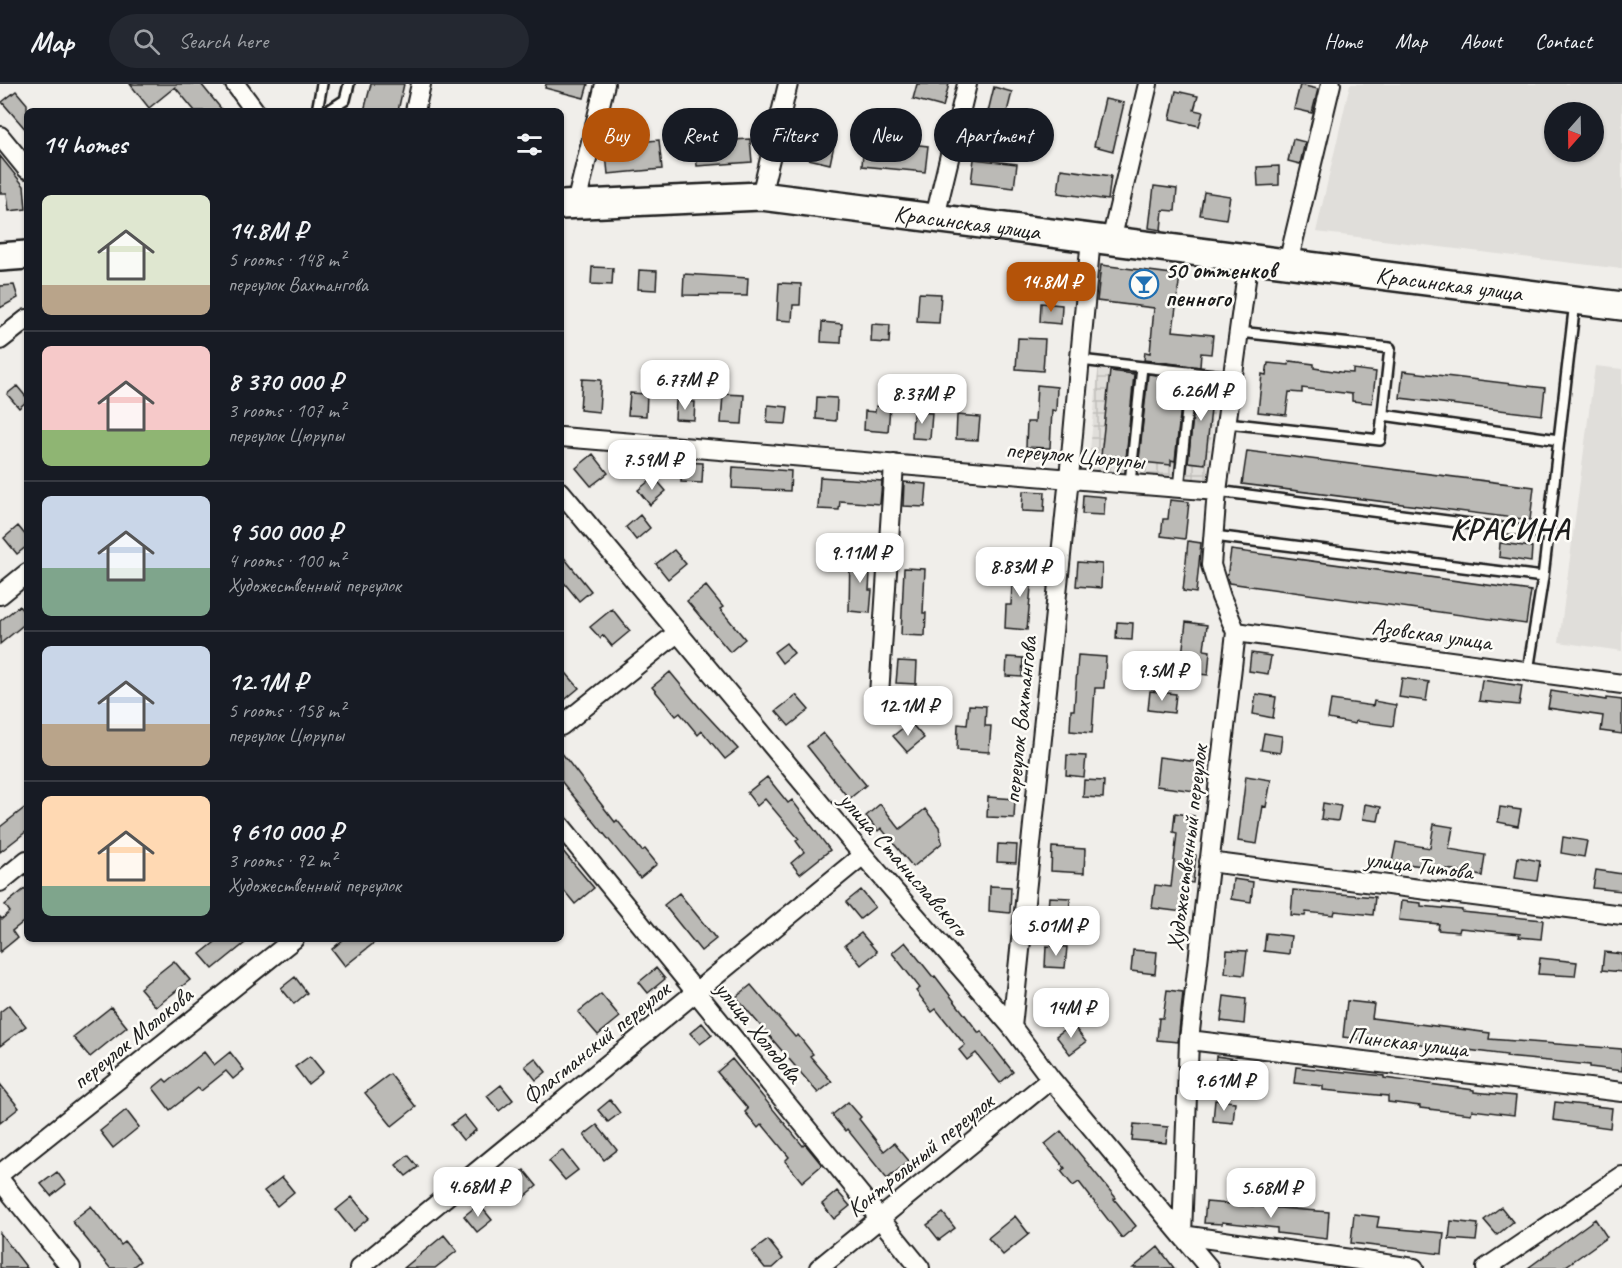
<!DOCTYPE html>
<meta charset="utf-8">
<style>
body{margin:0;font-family:Caveat,sans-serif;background:#242831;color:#f1f3f6;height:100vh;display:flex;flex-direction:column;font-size:22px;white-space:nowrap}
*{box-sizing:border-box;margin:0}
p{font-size:20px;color:#9ea1a6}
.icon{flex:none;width:33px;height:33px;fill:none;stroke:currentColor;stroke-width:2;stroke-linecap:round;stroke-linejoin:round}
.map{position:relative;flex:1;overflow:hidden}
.panel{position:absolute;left:24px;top:24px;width:540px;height:834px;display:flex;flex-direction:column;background:#171b24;border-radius:9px;box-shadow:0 2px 4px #0004}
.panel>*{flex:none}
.guide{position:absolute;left:582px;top:24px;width:570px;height:54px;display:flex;gap:12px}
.needle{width:39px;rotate:200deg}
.controls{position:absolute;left:1544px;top:18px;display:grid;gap:12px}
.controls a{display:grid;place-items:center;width:60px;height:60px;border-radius:50%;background:#171b24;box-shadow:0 2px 4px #0004;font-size:30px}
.price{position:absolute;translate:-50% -51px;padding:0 14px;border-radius:12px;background:#fff;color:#222;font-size:20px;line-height:39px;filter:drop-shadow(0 2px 3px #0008)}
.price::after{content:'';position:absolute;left:50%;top:36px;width:18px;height:14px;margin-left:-9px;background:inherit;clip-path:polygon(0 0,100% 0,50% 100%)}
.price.active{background:#b45309;color:#fff}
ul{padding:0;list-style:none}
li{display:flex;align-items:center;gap:18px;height:150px;padding:0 18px}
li+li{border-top:2px solid #363941}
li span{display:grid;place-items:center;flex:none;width:168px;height:120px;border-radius:9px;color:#555}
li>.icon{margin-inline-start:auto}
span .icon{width:72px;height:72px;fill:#fffc;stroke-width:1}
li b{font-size:26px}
h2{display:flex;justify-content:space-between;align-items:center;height:72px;padding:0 18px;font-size:26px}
.chip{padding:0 21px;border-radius:27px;background:#171b24;box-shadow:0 2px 4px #0004;font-size:21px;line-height:54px}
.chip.active{background:#b45309;color:#fff}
header{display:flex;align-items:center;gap:36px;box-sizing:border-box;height:84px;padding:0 30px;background:#171b24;border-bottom:2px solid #363941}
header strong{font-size:28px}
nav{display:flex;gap:33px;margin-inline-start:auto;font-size:21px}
.search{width:420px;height:54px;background:#242831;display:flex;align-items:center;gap:15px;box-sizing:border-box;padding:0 21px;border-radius:33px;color:#9ea1a6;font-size:22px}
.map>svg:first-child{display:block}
</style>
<header>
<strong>Map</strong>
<div class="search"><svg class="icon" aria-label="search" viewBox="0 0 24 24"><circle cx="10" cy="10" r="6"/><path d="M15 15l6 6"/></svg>Search here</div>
<nav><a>Home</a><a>Map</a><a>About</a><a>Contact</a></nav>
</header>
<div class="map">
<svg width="1622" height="1184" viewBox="0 0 1622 1184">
<defs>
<pattern id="industrial-grid" width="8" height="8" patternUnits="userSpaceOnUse" patternTransform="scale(1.5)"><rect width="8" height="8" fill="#e0deda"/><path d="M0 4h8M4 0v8" fill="none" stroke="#c0beba"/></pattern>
</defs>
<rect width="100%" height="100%" fill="#f0eeea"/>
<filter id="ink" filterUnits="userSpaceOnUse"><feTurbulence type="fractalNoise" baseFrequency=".0167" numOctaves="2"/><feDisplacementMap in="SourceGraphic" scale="12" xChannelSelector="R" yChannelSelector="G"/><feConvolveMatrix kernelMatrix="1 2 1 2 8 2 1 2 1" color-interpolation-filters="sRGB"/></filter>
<g filter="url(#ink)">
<!-- built -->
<path fill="#e0deda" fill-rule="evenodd" d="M1350,0h272v185l-306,-37zM1554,28h39v40h-39z
M1595,282l27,3v282l-63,-9z"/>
<!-- industrial -->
<path fill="url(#industrial-grid)" d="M1099,279l119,12 -11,107 -119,-13z"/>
<!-- building -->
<path fill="#bbbab6" stroke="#1c1c1c" stroke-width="1.5" d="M130,0h71l22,27h-28l-20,-24 -26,21z
M371,0h33l-6,27h-34z
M546,0h42l-4,14 -39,-10z
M917,0h32l-6,23 -30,-8z
M1300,1l18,4 -6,24 -18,-4z
M994,3l18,5 -10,40 -18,-4z
M16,7l11,13v27l-25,-29z
M1176,7l22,5 -4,14 9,2 -4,14 -29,-7z
M1105,15l19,4 -11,48 -19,-5z
M805,49l30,7 -5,24 -30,-7z
M750,55l2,23 -55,4 -2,-24z
M864,55l64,7 -3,26 -63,-6z
M1293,55l12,3 -5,22 -12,-3z
M659,56l3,29 -54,5 -3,-29z
M0,72l24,30 2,23 -17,2 -2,-18h-7z
M974,75l43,5 -3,24 -43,-5z
M1279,82v19l-21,1 -1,-19z
M1061,85l50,7 -3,24 -50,-7z
M1154,102l23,3 -2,22 -12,-1 -2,20 -12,-2z
M1204,108l26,4 -4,23 -26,-4z
M1101,181l79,10 -7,56 40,4 -2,19 -10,-1 -1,14 -56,-7 1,-8 5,1 4,-45 -57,-7z
M592,183l21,1 -1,17 -21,-1z
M639,186l18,1 -1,19 -18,-1z
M684,190l64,4 -1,18 -64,-1z
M779,199l22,1 -1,21h-7l-1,16 -15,-1z
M14,201l4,13 -18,10v-22z
M919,209l22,1 -2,29 -22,-1z
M1041,219l21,2 -1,19 -21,-2z
M822,238l20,2 -1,19 -20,-1z
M872,240l18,1 -1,18 -18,-1z
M1018,254l27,1 -2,32 -27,-2z
M1290,277l24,3v4l26,4 13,1v-4l23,3 -4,31 -20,-2v-7l-50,-6v5l-13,-1 -3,23 -28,-3 4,-38 4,1 2,-12 21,2z
M1110,287l24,3 -8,85 -25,-3z
M1403,287l142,17 -3,27 -142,-17z
M1148,290l36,4 -9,83 -4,-1v5l-30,-3 -2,-2z
M582,295l19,1 -2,32 -19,-2z
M1197,296l17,2 -9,82 -17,-2z
M1037,301l20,2 -1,24 -4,-1 -2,38 -24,-1 1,-25h8z
M17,302l10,12v3l-8,7 -12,-14z
M630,309l17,1 -1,22 -18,-1z
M723,310l21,1 -2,29 -21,-1z
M817,313l20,1 -1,23 -20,-2z
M676,317l19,1 -1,18 -19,-1z
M768,321l20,2 -2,17 -19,-1z
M876,322l14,1 -2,25 -24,-2 1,-19 10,1z
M913,328l19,1 -2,26 -18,-1z
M957,331l23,2 -2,23 -22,-1z
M1247,367l287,36 -4,33 -288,-36z
M593,370l15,19 -17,13 -15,-18z
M682,378l21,1 -1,20 -21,-1z
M733,383l58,4 -1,20 -58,-3z
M654,393l12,14 -16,14 -12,-15z
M820,393l62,4 -2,23 -40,-3 -1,9 -21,-1z
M904,398l23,2 -2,23 -22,-1z
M1023,407l22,1 -1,20 -22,-1z
M1083,411l22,2 -1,18 -22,-1z
M1170,416l19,2 -4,37 -24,-3 2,-17h5z
M640,431l10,13 -14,12 -10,-13z
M18,442l9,11v9l-10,8 -13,-16z
M1188,457l13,2 -5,50 -13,-2z
M1500,459l32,4 -1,15 -32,-5z
M674,466l12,14 -18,15 -12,-15z
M1231,466l300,41 -5,33 -297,-41 -2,-5z
M561,470l30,37 -12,10 -18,-22z
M850,470l21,1 -2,35h3l-2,23 -21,-2z
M1078,478l24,2 -1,24 -25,-2z
M1013,481l20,1 -6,64 -22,-2 1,-23h5z
M904,484l21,1 -2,44h3l-1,23 -24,-1z
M706,502l17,21 -3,2 25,30 -15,13 -43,-51z
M19,522l8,10v6l-27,22v-23z
M612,525l18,22 -18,15 -9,-11 -3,3 -10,-11z
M1117,538l16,1 -1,17 -16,-1z
M1186,538l21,3 -3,25 6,1 -2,24 -28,-3z
M786,559l8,10 -12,10 -8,-11z
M1251,569l20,3 -3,18 -19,-3z
M1078,571l28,2 -2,31h-9l-3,45 -22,-2 1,-21h3z
M1007,573l16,1 -1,19 -16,-1z
M898,577l19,1 -1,22 -20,-1z
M561,583l18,21 -18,15z
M670,588l29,35 39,42 -13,10 -23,-28 -4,4 -18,-22 -4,3 -24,-29z
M1402,594l27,4 -3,19 -27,-4z
M1482,596l40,6 -3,19 -40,-4z
M1150,607l26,3 -2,19 -26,-3z
M1551,607l55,9v-2l16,2v34l-21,-3 2,-15 -55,-8z
M1256,610l20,3 -3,21 -20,-4z
M796,611l13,15 -20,16 -13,-15z
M1331,616l42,6 1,-5 22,4 -3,21 -37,-5 -1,3 -27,-5z
M969,621l17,1 -1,20h6l-2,26 -32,-2 1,-26 9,1z
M910,638l14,16 -17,14 -14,-16z
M823,649l43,52 -17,14 -42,-53z
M1264,649l18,3 -2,17 -19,-3z
M561,668l54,70 2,-2 25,31 3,-2 12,15 -17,14 -79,-97z
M1067,671l19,1 -2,21 -18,-2z
M1159,673l39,5 -3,29 -39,-5z
M1246,692l25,4 -5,27 -3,-1 -6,38 -19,-3z
M767,693l21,26 4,-3 38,50 -30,24 -9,-11 13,-11 -8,-11 3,-2 -34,-40 -8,7 -10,-13z
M1084,696l20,1 -1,17 -20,-1z
M988,713l27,2 -1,19 -27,-1z
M1323,719l18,3 -3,15 -17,-2z
M880,720l20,25 25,-20 14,18 3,16 -29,24 -32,-39 -3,3 -12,-15z
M1365,720l16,3 -3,14 -15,-2z
M27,722v25l-27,21v-25z
M1500,723l21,3 -3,16 -20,-4z
M1175,729l19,3 -4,38 6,1 -3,28 -7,-1 -3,30 -31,-4 3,-23 16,2 6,-54 -4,-1z
M1434,740l19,3 -4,22 36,6 -3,21 -22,-4v-1l-68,-9 4,-20 34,6z
M1563,753l24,4 -3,16 -23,-4z
M998,760l19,1 -1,18 -19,-1z
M1052,763l33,2 -1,24 -33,-2z
M561,765l33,39 -19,16 -14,-17z
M1518,773l22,4 -3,20 -22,-3z
M1596,786l26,4v17l-29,-3z
M1233,795l20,3 -2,20 -20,-3z
M990,802l21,1 -1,26 -21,-2z
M27,803v32l-15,12 5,7 -17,14v-35l2,2 8,-7 -5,-7z
M861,806l14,17 -15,12 -14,-17z
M1293,806l82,7 -2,18 -38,-4 -1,4 -28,-3 -1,4 -14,-1z
M679,809l37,46 -15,12 -37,-46z
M1049,813l21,1 -1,24 -22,-1z
M1401,817l20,2v3l41,4v2l81,8 -2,19 -22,-2 1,-3 -60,-6 -1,4 -21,-2 1,-6 -40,-4z
M861,849l16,19 -16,13 -16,-20z
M1266,849l25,3 -2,18 -25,-3z
M219,855h31l-37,30 -13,-15z
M344,855h35l-34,27 -13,-17z
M905,858l28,35 2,-1 44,57 2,-2 32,41 -13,11 -24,-30 -9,7 -8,-10 6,-5 -29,-36 -4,3 -16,-21 4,-3 -28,-35z
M1046,862l21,1 -2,21 -20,-1z
M1133,866l24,2 -2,22 -24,-3z
M1227,866l20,1 -3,24 -19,-2z
M1604,868l18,2v18l-20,-2z
M1540,874l37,4 -2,14 -37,-2z
M174,877l16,19 -34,27 -16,-19z
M656,884l9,11 -17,14 -9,-11z
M295,893l12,16 -13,11 -13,-16z
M751,901l44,52 3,-2 15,19 -3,2 22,26 -14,11 -82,-96z
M1167,906l16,2 -5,50 -21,-2 2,-22h4z
M601,910l19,23 -22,18 -20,-23z
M1224,912l22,3 -2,25 -23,-3z
M1041,914l19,1 -1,19 -19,-1z
M1347,917l27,3 -2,14 118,15 -1,6 133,10v22l-32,-4v-2l-84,-8 1,-2 -39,-5v-1l-57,-6v2l-68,-8z
M9,921l17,21 -26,20v-34z
M111,923l16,20 -37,30 -17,-20z
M702,939l10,12 -12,9 -10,-11z
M1072,940l14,18 -16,12 -14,-18z
M204,968l10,13 16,-13 14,18 -11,9 -7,-8 -25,20 -3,-3 -28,22 -17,-22 11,-9 3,3z
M310,972l13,16 -15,12 -13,-17z
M1216,972l20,3 -2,18 -20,-2z
M535,974l11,14 -10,8 -11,-14z
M732,975l71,87 2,-2 17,21 -20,17 -17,-21 4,-4 -27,-33 -4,4 -13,-16 3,-3 -31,-37z
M1296,983l88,9v2l90,12v2l42,4 -2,19 -42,-5 -1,4 -51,-6v-2l-32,-4v-6l-65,-6v-4l-29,-3z
M390,990l26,33 -24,19 -27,-33z
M0,1000l19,24 -19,15z
M501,1001l12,15 -14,11 -12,-15z
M610,1016l10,13 -12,9 -10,-12z
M1215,1016l20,2 -2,21 -20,-2z
M848,1018l13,15 -2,2 25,32 10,-8 15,18 -22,18 -40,-50 -2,2 -13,-16z
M1555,1018l57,6 -2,20 -57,-8z
M126,1026l13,17 -26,21 -13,-17z
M464,1031l12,15 -13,10 -12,-15z
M1134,1040l34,3 -2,16 -34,-3z
M597,1041l20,25 -13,10 -20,-25z
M1061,1047l55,67 -2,1 22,27 -14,12 -43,-56 -6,4 -12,-15 4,-3 -20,-24z
M562,1066l16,20 -13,10 -16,-19z
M408,1071l10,12 -12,9 -10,-11z
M524,1086l13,16 -19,16 -14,-17z
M57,1088l9,12 -15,12 -10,-12z
M282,1093l12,15 -17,14 -13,-15z
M837,1107l13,15 -16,13 -12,-15z
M352,1113l17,21 -16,13 -17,-21z
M1206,1118l123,10 -2,27 -50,-6v-5l-55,-6v2l-18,-1z
M479,1120l13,16 -15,12 -13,-16z
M91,1122l30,39 4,-3 15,19 -9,7h-21l-38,-47z
M1501,1123l12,15 -16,13 -13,-15z
M943,1129l12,15 -16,12 -12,-15z
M1354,1130l25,3 -2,10 67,6 -2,21 -91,-11z
M1015,1132l14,18 -26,21 -15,-17z
M1595,1135l12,18 -28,20 -16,11h-35z
M1451,1137l27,3 -2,17 -27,-2z
M0,1149l27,35h-27z
M444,1151l13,16 -22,17h-31z
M768,1156l15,19 -10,9h-8l-13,-16z
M1158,1163l16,21h-41z"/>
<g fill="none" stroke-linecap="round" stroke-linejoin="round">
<!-- lane casing -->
<g stroke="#1c1c1c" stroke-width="14">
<path id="lane" d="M317,27l5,-27
M328,27l17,-11 4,-16
M1080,276l153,17
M1383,331l176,25
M1227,339l153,17 10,-92 -151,-16
M1130,399l12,-116
M1179,404l12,-116
M1217,407l331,43
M1214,452l329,41
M1528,587l15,-94 32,-275"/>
</g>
<!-- street casing -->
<g stroke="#1c1c1c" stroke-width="22">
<path id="street" d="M235,0l20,27
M415,27l6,-27
M0,52l27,33
M761,112l27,-112
M576,120l29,-120
M935,133l32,-133
M1111,157l37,-157
M1249,174l-32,233 -6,74 10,32 15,35 -47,408 -7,195 232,33
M1288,179l43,-179
M0,256l27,-21
M561,353l656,54
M561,408l302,363 149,172 39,52 158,189
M0,511l27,-22
M1236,548l386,52
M879,611l15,-231
M561,642l116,-93
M561,742l359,442
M1209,778l413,53
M0,798l27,-22
M1012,943l57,-549 22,-240
M1189,956l433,52
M0,1090l294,-235
M0,1096l71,88
M359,1184l504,-413
M819,1184l232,-189
M1486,1184l136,-92"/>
</g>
<!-- secondary casing -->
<g stroke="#1c1c1c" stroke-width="32">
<g id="secondary">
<path id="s1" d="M561,121l200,-9 861,110"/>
<path d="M0,173l27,-2"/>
</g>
</g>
<!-- lane -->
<use href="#lane" stroke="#fdfcf7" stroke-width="9"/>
<!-- street -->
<use href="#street" stroke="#fdfcf7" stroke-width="18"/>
<!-- secondary -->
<use href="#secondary" stroke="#fdfcf7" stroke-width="27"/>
</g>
</g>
<!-- icons -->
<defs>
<g id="bar-ring" transform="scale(1.5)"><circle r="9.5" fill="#fdfcf7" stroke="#1f6fb2" stroke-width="1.5"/><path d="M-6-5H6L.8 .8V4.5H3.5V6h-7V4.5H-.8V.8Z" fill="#1f6fb2"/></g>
</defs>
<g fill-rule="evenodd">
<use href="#bar-ring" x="1144" y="200"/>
</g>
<g text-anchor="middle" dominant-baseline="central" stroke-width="5" stroke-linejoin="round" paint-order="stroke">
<!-- street labels -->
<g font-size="24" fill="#1c1c1c" stroke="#fdfcf7">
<text stroke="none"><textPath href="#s1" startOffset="408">Красинская улица</textPath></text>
<text stroke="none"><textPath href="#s1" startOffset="894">Красинская улица</textPath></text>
<text transform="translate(1075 371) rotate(5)">переулок Цюрупы</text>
<text transform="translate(1432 550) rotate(8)">Азовская улица</text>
<text transform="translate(1020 636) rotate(-84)">переулок Вахтангова</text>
<text transform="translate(1187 764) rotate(-83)">Художественный переулок</text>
<text transform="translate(904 780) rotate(49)">улица Станиславского</text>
<text transform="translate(1419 781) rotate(7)">улица Титова</text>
<text transform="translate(759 948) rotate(51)">улица Холодова</text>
<text transform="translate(132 954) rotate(-39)">переулок Молокова</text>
<text transform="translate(1408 958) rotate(7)">Пинская улица</text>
<text transform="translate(596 959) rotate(-39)">Флагманский переулок</text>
<text transform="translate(920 1071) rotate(-39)">Контрольный переулок</text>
</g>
<!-- poi labels -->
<g font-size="24" font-weight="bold" fill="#1c1c1c" stroke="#fdfcf7" text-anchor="start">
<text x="1165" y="186">50 оттенков<tspan x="1165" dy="28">пенного</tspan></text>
</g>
<!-- district labels -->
<g font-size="30" font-weight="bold" letter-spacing="1.5" fill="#1c1c1c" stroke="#fdfcf7">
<text x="1510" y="445">КРАСИНА</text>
</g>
</g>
</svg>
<div class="controls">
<a><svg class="needle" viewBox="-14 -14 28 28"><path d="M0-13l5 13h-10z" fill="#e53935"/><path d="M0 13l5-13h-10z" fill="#9ea1a6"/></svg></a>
</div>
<b class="price active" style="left:1051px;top:229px">14.8M ₽</b>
<b class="price" style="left:685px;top:327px">6.77M ₽</b>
<b class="price" style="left:1201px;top:338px">6.26M ₽</b>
<b class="price" style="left:922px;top:341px">8.37M ₽</b>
<b class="price" style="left:652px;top:407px">7.59M ₽</b>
<b class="price" style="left:860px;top:500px">9.11M ₽</b>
<b class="price" style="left:1020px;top:514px">8.83M ₽</b>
<b class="price" style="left:1162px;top:618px">9.5M ₽</b>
<b class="price" style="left:908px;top:653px">12.1M ₽</b>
<b class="price" style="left:1056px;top:873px">5.01M ₽</b>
<b class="price" style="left:1071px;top:955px">14M ₽</b>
<b class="price" style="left:1224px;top:1028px">9.61M ₽</b>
<b class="price" style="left:478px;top:1134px">4.68M ₽</b>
<b class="price" style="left:1271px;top:1135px">5.68M ₽</b>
<div class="guide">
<a class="chip active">Buy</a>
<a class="chip">Rent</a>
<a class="chip">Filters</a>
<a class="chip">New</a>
<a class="chip">Apartment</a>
</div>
<section class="panel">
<h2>14 homes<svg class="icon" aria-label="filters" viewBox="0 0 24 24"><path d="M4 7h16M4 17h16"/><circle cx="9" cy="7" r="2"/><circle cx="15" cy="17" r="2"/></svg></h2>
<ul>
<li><span style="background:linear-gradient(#dfe7d0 75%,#b9a48a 0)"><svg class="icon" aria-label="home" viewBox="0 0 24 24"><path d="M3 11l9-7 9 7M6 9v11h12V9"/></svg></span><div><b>14.8M ₽</b><p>5 rooms · 148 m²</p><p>переулок Вахтангова</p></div></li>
<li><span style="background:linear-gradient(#f6c9c9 70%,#8fb573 0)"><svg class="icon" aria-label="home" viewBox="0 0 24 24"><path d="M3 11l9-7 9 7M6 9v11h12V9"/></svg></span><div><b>8 370 000 ₽</b><p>3 rooms · 107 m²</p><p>переулок Цюрупы</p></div></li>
<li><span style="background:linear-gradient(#c9d6e8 60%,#7fa58c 0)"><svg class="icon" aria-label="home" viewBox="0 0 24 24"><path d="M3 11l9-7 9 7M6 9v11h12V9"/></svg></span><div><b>9 500 000 ₽</b><p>4 rooms · 100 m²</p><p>Художественный переулок</p></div></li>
<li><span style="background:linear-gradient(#c9d6e8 65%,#b9a48a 0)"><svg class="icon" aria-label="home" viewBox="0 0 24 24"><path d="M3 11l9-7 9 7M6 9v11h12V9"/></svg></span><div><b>12.1M ₽</b><p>5 rooms · 158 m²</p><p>переулок Цюрупы</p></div></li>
<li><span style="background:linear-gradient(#ffd9b3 75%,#7fa58c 0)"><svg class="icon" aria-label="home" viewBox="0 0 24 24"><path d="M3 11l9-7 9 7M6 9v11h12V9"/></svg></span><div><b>9 610 000 ₽</b><p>3 rooms · 92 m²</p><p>Художественный переулок</p></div></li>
</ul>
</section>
</div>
